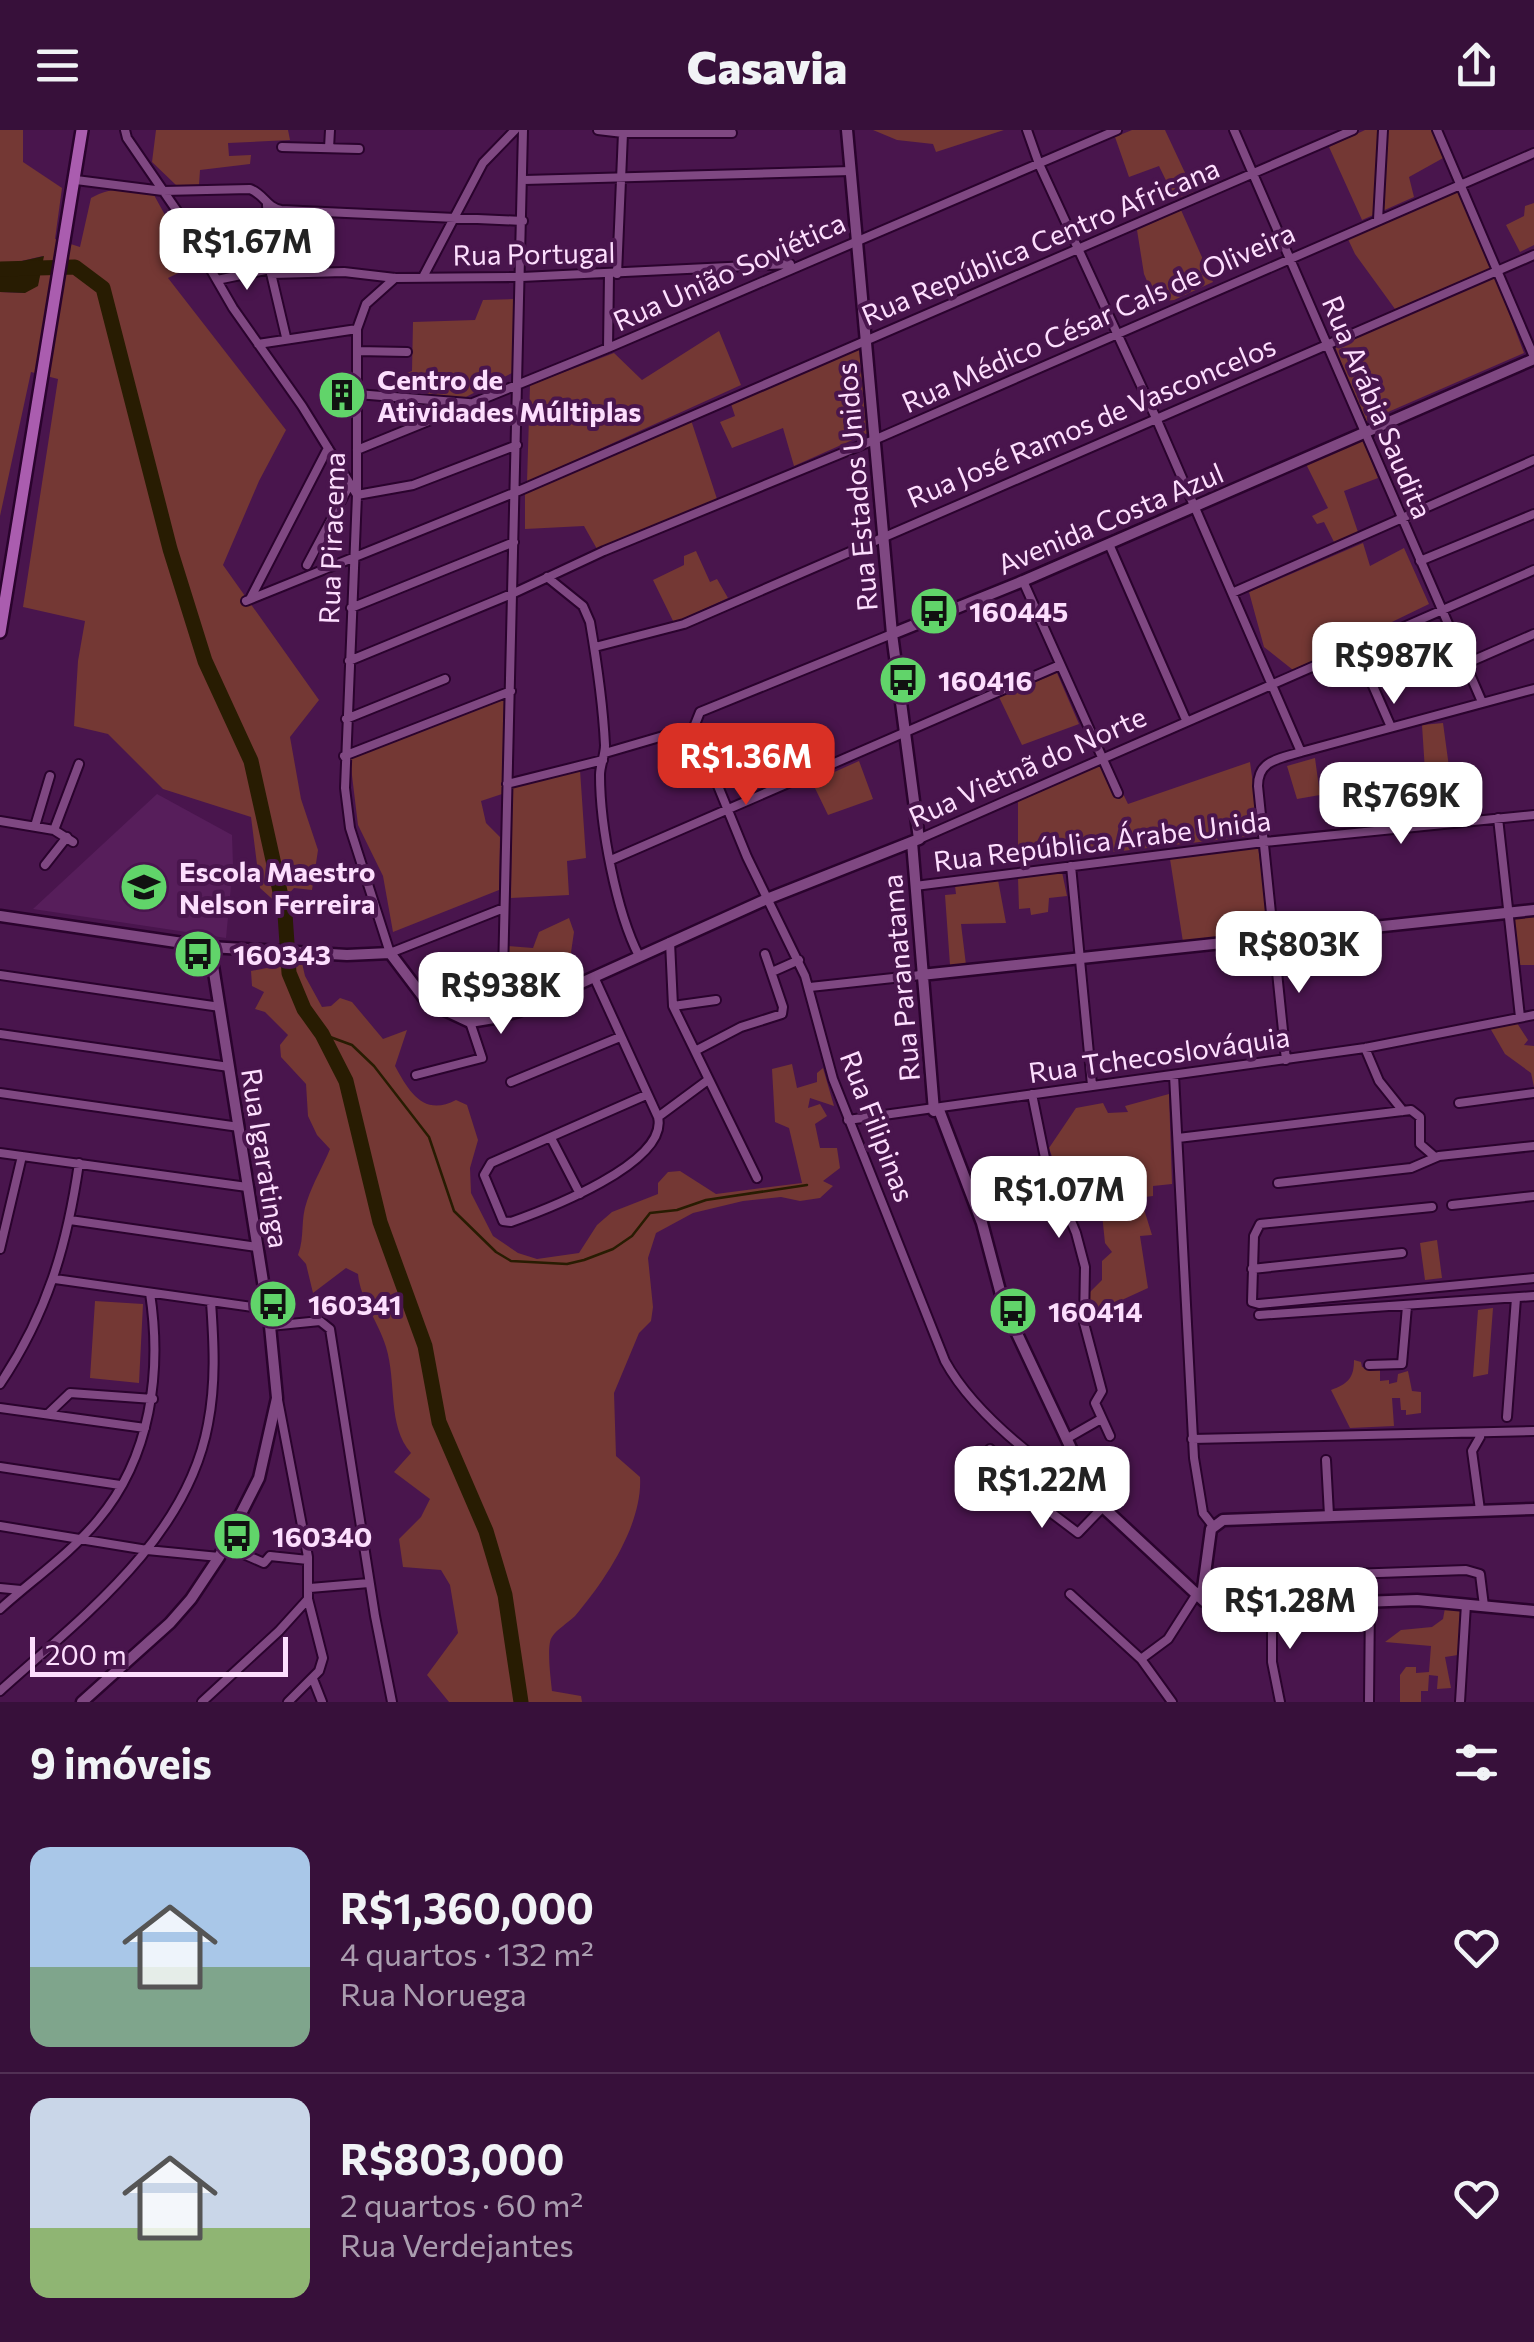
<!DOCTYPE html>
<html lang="pt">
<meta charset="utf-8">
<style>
body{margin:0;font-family:Commissioner,sans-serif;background:#421e45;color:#f1f3f6;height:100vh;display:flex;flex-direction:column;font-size:38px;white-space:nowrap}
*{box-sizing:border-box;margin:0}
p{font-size:32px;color:#aa9daf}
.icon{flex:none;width:55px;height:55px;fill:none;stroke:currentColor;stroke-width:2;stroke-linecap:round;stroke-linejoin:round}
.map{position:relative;height:1572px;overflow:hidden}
.panel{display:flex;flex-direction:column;background:#37103a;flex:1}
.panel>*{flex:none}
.scale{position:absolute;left:30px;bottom:25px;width:258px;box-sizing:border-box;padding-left:10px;border:5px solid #fddefe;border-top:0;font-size:28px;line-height:35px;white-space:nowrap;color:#fddefe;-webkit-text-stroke:8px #49154d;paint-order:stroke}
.price{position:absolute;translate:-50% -85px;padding:0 22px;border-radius:20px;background:#fff;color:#222;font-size:32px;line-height:65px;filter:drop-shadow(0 2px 5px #0008)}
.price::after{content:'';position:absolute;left:50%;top:60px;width:30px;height:22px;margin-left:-15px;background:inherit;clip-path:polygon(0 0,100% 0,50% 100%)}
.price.current{background:#d93025;color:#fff}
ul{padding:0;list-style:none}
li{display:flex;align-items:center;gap:30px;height:250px;padding:0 30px}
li+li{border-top:2px solid #513054}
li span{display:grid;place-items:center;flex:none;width:280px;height:200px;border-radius:20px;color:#555}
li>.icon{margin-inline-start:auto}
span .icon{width:120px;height:120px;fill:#fffc;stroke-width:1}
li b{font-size:42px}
h2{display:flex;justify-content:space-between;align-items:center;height:120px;padding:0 30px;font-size:42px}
header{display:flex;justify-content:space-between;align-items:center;height:130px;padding:0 30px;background:#37103a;font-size:45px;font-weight:800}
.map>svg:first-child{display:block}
</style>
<header><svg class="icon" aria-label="menu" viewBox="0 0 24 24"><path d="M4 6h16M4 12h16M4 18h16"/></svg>Casavia<svg class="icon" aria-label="share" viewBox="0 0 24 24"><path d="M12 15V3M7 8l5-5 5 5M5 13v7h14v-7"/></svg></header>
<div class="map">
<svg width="1534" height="1572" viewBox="0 0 1534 1572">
<rect width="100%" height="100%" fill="#49154d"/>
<!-- built -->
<path fill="#571e5b" d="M157,664l75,41 1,30 -7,73 -193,-29z"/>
<!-- green -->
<path fill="#743834" d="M0,0h23v32l39,26 -7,51 25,8 11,-49c19,-11 42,-12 63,-3l39,71 -25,12 118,152 -27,51 -36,84 96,135 -29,37 11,62 17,51 -6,40 -18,-2 -9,10 5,15 2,49 -3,-48 -29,-26 -9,-71 -88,-28 -55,-55 -34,-8 4,-65 7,-40 -62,-14 35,-228 -27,-7 -31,144v-224l25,1 18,-37 -43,10z
M156,0h132l2,10 -62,3 1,13 22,-1 -1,9 -50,6 -1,15h-23l-24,-23z
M873,0h131l-68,22 -3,-8 -36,-4z
M1132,0h33l29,62 -19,7 -16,-33 -30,11 -14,-40z
M1365,0h68l12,27 -36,20 5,20 -52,23 -33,-73z
M1458,59l33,80 -96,40 -40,-55 -8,-17z
M1534,73v42l-14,7 -14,-27 18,-9 1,-10z
M1181,80l32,72 -39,18 -18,2 -12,-28 -7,-44z
M1495,146l29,77 -159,69 -31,-78z
M514,169v73l-50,26 -62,-7v-16l10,-4 1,-49 62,-2 8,-20z
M719,201l22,54 -214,97 3,-97 84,-32 28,27z
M859,219l9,84 -74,33 -11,-38 -51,20 -12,-26 15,-6 -4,-12z
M691,290l26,79 -120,50 -13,-23 -59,3v-37z
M1362,308l16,40 -34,13 14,41 -24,10 -10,-20 -7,2 -5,-8 16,-8 -23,-46z
M1363,413l7,23 34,-18 25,56 -136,66 -29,-23 -15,-55z
M696,421l14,31 7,-3 11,19 -54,25 -21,-43 31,-15v-9z
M1057,543l22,51 -57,21 -23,-48z
M504,569l-2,95 -21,7 5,22 14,14 -1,53 -106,42 -10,-56 -25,-51 -8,-66z
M1443,593l6,44 -22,12 6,38 -32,4 -4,-44 28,-6 -3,-46z
M1315,628l5,37 -23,4 -10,-33z
M859,631l14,38 -45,16 -16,-33z
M1107,631l21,43 122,-42 10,73 -242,28v-62z
M580,640l6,88 -19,3 2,34 -58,3 1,-110z
M1258,717l12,83 -87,12 -13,-83z
M1062,742l5,24 -18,2 -1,14 -17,3 -1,-7 -11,1 -1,-31z
M998,750l8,43 -45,1 5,41h-16l-5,-70 11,-1 -1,-8z
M1534,785v50h-14l-7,-48z
M569,788l5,14 -5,34 -21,-2 -39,10 -1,-28 25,2 6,-16z
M292,833h10l3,13 17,31 9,-1 9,-8 12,4 31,37 24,-9 -12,36c14,26 29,51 61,34l11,5 11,35 -8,28 1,25 22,43 25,17 19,6 42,-6 18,-28 15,-13 46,-18v-11l10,-11 12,-1 36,23 86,-11 -13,-55 -14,-6 -3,-53 20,-5 5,24 20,-6v-9l6,-5 11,38 -24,-8 -2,10 12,-4 7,12 -12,8 5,24h17l3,20 -17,13 10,5 -13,12 -20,3 -19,-4 -38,4 -50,12 -37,20 -8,25 5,49 -2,14 -12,12 -25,60 2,63 24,21c3,47 -35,104 -65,139 -7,7 -18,13 -23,21 -6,8 -1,43 0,54l29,5 1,6h-133l-22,-27 31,-42 -8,-48 -9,-15 -38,-3 -4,-28 22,-22 9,-18 -36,-27 17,-19c-24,-28 -14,-70 -25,-106 -7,-24 -26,-48 -28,-73l-12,-6 -33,25 -7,-29 -8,-9c7,-19 2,-35 9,-54 6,-18 16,-35 23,-52l-13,-14 -9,-19 -2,-32 -25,-27 -1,-12 8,-10 -23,-23 -10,-3 9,-17 -12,-6 -1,-15z
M1517,893l11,17 -4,5 10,1v41l-3,-14 -26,-19 -15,-26z
M1169,964l3,90 -19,2v10l-24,3 2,8 12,-1 9,29 -12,1 8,52 -24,11 -5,12 -9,4 -22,-3 1,-19 13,-13v-19l10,-9 -7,-9 -3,-29 -28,5 -25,-71 27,-40 27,-5 5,10 20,-1 -3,-6z
M1437,1110l5,38 -17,2 -5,-37z
M95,1171l48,3 -4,79 -49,-5z
M1493,1178l-5,66 -15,3 5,-67z
M1354,1230l7,2 1,5 18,3v11l9,-1v4l8,-2 1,-8 10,-3 4,20 9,1v21l-15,2v-5h-5l-1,-12h-8l2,28 -44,2 -19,-38c17,-6 23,-12 23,-30z
M1445,1478l15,3 -2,44 -13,2 6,31 -14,1 1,-13 -9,-1 -1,16h-7v11h-21v-27l6,-8h10v6l13,-1 2,-26 -46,-4 16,-12 31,-3 11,-8z"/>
<!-- water -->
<path fill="#281c02" d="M44,126l-6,30 -13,7 -25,-1v-26z"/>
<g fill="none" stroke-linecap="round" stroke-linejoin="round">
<!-- stream -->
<path stroke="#281c02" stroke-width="2.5" d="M322,904l30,11 22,21 55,71 25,74 42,41 15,9 56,3 17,-4 29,-11 19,-13 18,-23 27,-3 29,-10 101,-15"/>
<!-- river -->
<path stroke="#281c02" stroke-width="15" d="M0,139l75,-2 28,21 67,261 35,112 46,100 34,153 4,59 15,36 18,25 24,47 34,141 45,124 14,76 47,109 19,64 16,107"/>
<!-- street casing -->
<g stroke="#2a032d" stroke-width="12">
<path id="street" d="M125,0l2,8 50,73 56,97 69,98 55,89 56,-10 104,-40
M598,0l25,3h109
M1027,0l12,34 117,254 145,334
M1234,0l248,572
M1437,0l97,227
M282,17l77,2
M329,18l1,-18
M76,50l87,11 87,-2c14,5 16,18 31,21l242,11
M524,50l327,-9
M267,75l3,64 16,68
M1378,90l5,-90
M271,144l73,-2 51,6 127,-1 268,-13
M617,144l6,-141
M423,147l60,-114 32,-33
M395,148l-29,26 -9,25v166l-12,293 5,40 40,125 114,-45
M217,150l53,-11
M258,214l99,-15
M608,218l1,-74
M357,221l50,1
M357,264l111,9
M357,320l251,-102 509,-218
M1109,414l77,176
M1420,431l114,-47
M307,435l43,-81
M547,447l36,29 7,16c7,41 13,82 15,123 0,11 -5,20 -5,30 0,51 16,136 39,181
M1023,451l95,212
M1232,463l302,-133
M250,469l78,-151
M246,471l270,-109 837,-362
M351,478l163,-66
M892,504l-192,78 -6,15 53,130 58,119 28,103 112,282c30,55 99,106 151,140
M595,517l89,-23 850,-369
M1356,517l35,80
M349,531l165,-68 90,-42 270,-111 660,-287
M1465,534l69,-30
M346,589l99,-40
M605,623l89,-26
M344,626l167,-65
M507,654l96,-24
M1498,688l22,199
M0,691l54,9 19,12
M35,696l15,-50
M54,700l25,-66
M919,709l615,-269
M611,730l449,-195
M45,735l22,-28
M1071,736l21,219
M915,756l349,-44 270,-27
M670,812l3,64 84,172
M772,842l27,-12
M0,845l220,32
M594,847l64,140c11,46 -113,93 -147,105l-8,-1 -19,-46 7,-12 155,-68
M810,857l111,-12
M673,876l43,-6
M502,886l21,-886
M0,904l229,33
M1365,918l14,33 24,30
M695,921l46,-24 41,-13 1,-7 -18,-53
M1286,930l-28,-274c0,-26 21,-27 43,-34l233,-63
M416,945l66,-17 -12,-36
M1174,945l20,383 9,55 10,13
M511,952l109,-45
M0,963l239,34
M1032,964l13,64 31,75 9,34 -1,56 18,68 -7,12 15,33
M1459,973l75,-10
M658,987l50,-37
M848,990l517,-72 169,-33
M551,1008l29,56
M1178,1008l233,-28 9,7v27l15,13
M0,1023l247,34
M1278,1053l133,-15 28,-12 95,-10
M1452,1075l82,-9
M1432,1077l-172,17 -6,12 -2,66 7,2 275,-26
M70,1090l187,27
M0,1119l22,-93
M1252,1139l150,-16
M55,1149l212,30
M1259,1185l275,-19
M270,1196l50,-5 10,8 45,287 17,86
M1369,1235l33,-1 5,-58
M0,1254c47,-70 67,-138 79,-221
M278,1270l30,157v42l15,59 -4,13 -31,31
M0,1278l145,20
M48,1284l22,-21 83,6
M1507,1287l9,-119
M1066,1309l35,-20
M1192,1309l342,-8
M990,1319l47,53 41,31 25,-26
M1326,1330l3,55
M0,1337l120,18
M1480,1380l-8,-59 8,-14
M0,1396l147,24 72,7
M225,1416l39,17 6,-7 38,4
M1204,1449l262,-9 14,4 4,32
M0,1458l21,2
M310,1458l59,-5
M1070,1464l71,65 31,43
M1272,1475v57l8,40
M0,1479c32,-29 70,-55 98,-89 53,-63 64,-148 52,-227
M1141,1529l27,-20 30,-47
M313,1549l9,23
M0,1561c81,-73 187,-152 208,-267 8,-41 6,-80 3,-122
M202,1572l77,-71 29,-32
M1369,1572l1,-103
M1460,1572l6,-98"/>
</g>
<!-- secondary casing -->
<g stroke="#2a032d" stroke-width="15">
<path id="secondary" d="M892,504l131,-53 511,-222
M912,712l22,269
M0,786l210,31 137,8 43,-2 34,45 14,9 32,15 24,-4 25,-7 248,-112 152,-60 -27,-205 -45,-504
M921,845l613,-65
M939,980l43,113 22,83 88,187 11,14 101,94 18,6 195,-7 117,11
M1202,1466l9,-67 12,-9 311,-11
M82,1572l88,-79 21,-24 28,-42 40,-79 18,-80 -7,-72 -60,-379"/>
</g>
<!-- primary casing -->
<g stroke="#2a032d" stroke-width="16">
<path id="primary" d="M0,502l82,-502"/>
</g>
<!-- street -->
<use href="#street" stroke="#7f4882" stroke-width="8"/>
<!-- secondary -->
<use href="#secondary" stroke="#7f4882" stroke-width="10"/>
<!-- primary -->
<use href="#primary" stroke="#aa5daf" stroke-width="11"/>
</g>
<!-- icons -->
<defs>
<g id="building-disc" transform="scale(2.5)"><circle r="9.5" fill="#61d46a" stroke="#49154d"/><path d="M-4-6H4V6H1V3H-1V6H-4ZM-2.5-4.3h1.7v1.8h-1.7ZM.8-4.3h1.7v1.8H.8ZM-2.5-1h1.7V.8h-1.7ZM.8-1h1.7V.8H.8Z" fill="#111"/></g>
<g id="bus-disc" transform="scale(2.5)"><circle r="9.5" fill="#61d46a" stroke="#49154d"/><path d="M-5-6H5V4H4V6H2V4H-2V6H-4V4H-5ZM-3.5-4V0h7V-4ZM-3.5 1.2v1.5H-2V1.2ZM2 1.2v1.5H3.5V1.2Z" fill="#111"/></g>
<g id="school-disc" transform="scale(2.5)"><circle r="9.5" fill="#61d46a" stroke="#49154d"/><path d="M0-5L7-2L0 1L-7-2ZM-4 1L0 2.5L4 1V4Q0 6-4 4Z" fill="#111"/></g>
</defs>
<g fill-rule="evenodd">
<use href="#building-disc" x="342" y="265"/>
<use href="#bus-disc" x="934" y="481"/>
<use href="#bus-disc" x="903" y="550"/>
<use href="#school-disc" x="144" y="757"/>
<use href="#bus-disc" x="198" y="824"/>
<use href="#bus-disc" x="273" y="1174"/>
<use href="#bus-disc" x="1013" y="1181"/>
<use href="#bus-disc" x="237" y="1406"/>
</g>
<g text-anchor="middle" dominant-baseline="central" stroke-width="8" stroke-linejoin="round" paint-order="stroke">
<!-- street labels -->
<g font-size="28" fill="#fddefe" stroke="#49154d">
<text transform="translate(1040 111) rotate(-23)">Rua República Centro Africana</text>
<text transform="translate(534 123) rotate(-1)">Rua Portugal</text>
<text transform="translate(729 141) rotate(-24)">Rua União Soviética</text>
<text transform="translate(1098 187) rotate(-24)">Rua Médico César Cals de Oliveira</text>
<text transform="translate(1378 277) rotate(67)">Rua Arábia Saudita</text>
<text transform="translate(1091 291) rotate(-23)">Rua José Ramos de Vasconcelos</text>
<text transform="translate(856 357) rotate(-95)">Rua Estados Unidos</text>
<text transform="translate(1110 388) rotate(-23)">Avenida Costa Azul</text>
<text transform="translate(331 408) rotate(-88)">Rua Piracema</text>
<text transform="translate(1027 636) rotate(-24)">Rua Vietnã do Norte</text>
<text transform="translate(1102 710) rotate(-7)">Rua República Árabe Unida</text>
<text transform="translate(900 848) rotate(-95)">Rua Paranatama</text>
<text transform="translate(1159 924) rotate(-8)">Rua Tchecoslováquia</text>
<text transform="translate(878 996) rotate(69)">Rua Filipinas</text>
<text transform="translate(266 1028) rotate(81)">Rua Igaratinga</text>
</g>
<!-- poi labels -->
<g font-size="28" font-weight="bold" fill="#fddefe" stroke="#49154d" text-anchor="start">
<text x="377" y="249">Centro de<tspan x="377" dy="32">Atividades Múltiplas</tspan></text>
<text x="969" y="481">160445</text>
<text x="938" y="550">160416</text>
<text x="179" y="741">Escola Maestro<tspan x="179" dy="32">Nelson Ferreira</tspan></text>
<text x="233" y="824">160343</text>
<text x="308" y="1174">160341</text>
<text x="1048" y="1181">160414</text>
<text x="272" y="1406">160340</text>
</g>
</g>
</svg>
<div class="scale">200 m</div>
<b class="price" style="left:247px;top:163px">R$1.67M</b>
<b class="price" style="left:1394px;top:577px">R$987K</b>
<b class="price current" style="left:746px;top:678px">R$1.36M</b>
<b class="price" style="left:1401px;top:717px">R$769K</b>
<b class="price" style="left:1299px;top:866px">R$803K</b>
<b class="price" style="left:501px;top:907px">R$938K</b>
<b class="price" style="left:1059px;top:1111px">R$1.07M</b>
<b class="price" style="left:1042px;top:1401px">R$1.22M</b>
<b class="price" style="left:1290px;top:1522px">R$1.28M</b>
</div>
<section class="panel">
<h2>9 imóveis<svg class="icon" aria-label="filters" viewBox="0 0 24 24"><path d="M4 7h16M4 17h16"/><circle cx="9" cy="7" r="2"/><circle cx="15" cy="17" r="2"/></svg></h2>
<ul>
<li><span style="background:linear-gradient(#a9c7e8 60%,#7fa58c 0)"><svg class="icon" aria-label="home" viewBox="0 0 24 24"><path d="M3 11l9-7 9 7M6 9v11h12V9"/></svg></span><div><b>R$1,360,000</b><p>4 quartos · 132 m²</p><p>Rua Noruega</p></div><svg class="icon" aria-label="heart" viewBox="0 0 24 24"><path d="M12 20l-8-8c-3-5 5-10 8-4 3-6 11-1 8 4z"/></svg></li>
<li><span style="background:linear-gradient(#c9d6e8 65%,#8fb573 0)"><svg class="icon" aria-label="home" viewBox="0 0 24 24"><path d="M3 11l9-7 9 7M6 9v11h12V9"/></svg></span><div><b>R$803,000</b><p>2 quartos · 60 m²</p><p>Rua Verdejantes</p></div><svg class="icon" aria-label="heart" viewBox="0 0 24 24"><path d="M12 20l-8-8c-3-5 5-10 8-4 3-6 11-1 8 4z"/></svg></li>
</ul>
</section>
